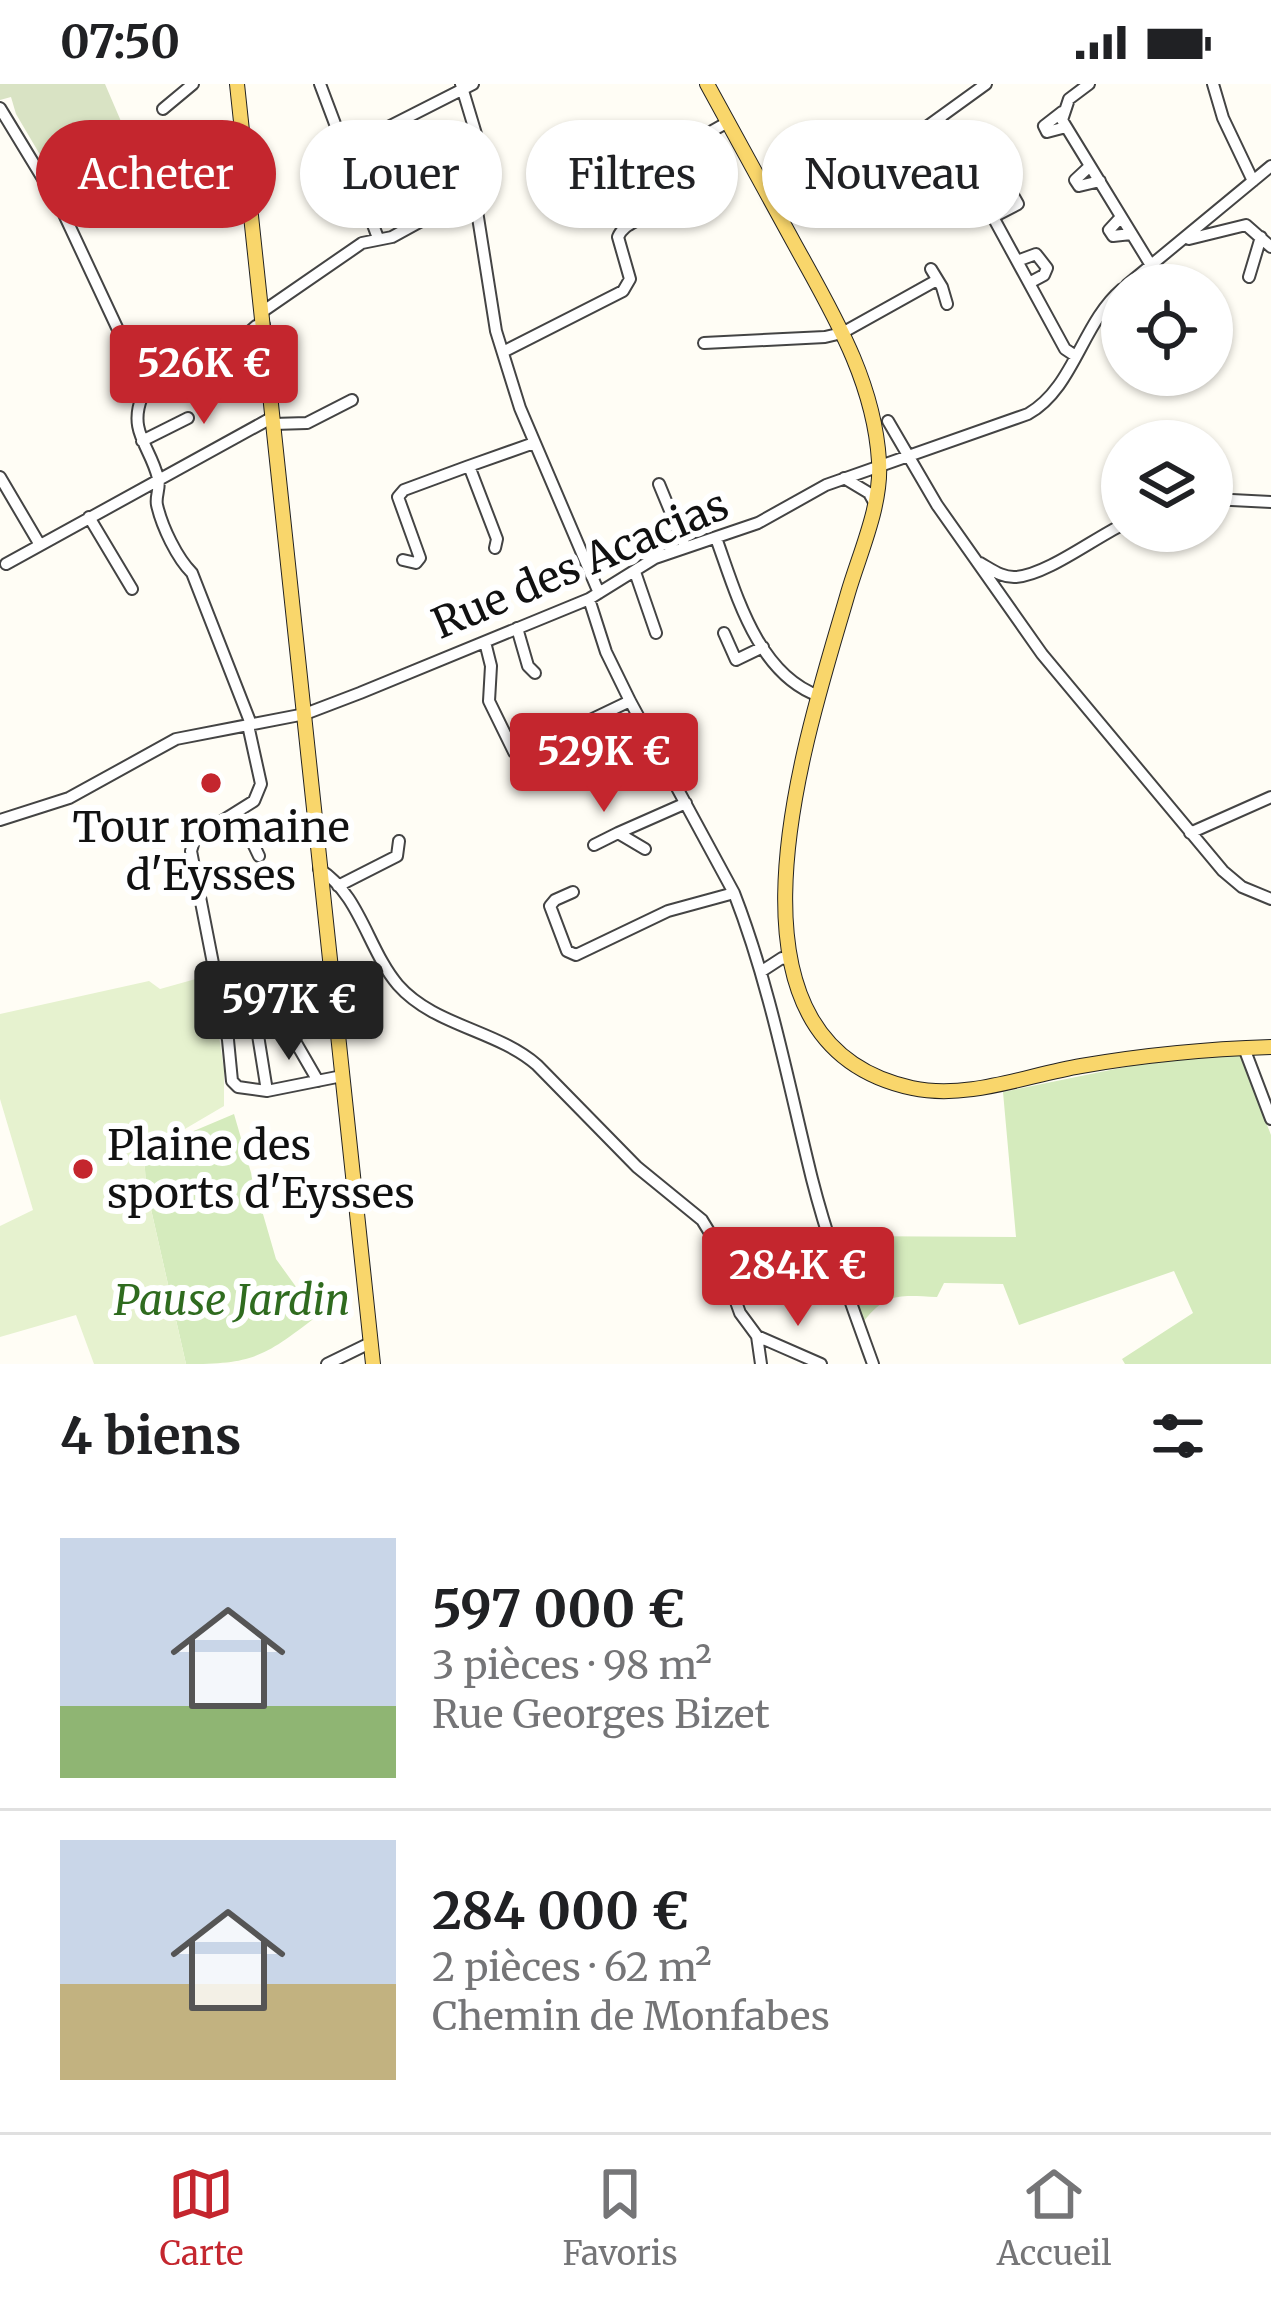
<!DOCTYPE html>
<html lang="fr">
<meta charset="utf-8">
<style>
body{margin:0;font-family:Merriweather,serif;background:#f2f2f2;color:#202124;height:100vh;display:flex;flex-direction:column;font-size:45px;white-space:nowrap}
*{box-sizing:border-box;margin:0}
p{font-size:39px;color:#757577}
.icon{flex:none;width:66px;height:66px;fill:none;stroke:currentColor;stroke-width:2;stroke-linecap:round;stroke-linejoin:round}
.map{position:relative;height:1280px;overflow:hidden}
.sheet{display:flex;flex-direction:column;background:#fff;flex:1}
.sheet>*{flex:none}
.banner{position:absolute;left:36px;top:36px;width:1200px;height:108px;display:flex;gap:24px}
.fabs{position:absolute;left:1101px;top:180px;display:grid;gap:24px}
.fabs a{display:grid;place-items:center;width:132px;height:132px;border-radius:50%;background:#fff;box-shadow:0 3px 9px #0004;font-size:60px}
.price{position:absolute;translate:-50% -102px;padding:0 27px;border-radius:12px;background:#c4262e;color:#fff;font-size:39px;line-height:78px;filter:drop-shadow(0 3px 6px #0008)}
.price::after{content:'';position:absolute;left:50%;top:72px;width:36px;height:27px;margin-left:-18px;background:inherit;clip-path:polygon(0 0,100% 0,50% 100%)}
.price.current{background:#222;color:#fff}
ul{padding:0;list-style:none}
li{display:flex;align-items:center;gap:36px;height:300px;padding:0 60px}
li+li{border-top:3px solid #e0e0e0}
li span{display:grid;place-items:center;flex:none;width:336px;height:240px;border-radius:0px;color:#555}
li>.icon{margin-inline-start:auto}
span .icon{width:144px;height:144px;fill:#fffc;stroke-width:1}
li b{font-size:51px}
h2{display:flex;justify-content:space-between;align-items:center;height:144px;padding:0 60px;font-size:51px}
.tag{padding:0 42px;border-radius:54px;background:#fff;box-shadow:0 3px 9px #0004;font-size:42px;line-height:108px}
.tag.current{background:#c4262e;color:#fff}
.status{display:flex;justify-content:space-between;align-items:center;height:84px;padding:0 60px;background:#fff;direction:ltr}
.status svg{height:33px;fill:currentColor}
.tab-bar{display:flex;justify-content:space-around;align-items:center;height:168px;border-top:3px solid #e0e0e0;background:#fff;font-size:33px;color:#757577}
.tab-bar a{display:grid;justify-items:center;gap:6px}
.tab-bar .current{color:#c4262e}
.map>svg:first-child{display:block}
</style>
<div class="status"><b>07:50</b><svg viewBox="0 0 49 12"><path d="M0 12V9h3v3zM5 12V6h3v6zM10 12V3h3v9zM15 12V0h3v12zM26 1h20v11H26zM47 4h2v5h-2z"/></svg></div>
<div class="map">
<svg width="1271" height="1280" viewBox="0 0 1271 1280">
<rect width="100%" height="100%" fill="#fffdf5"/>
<!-- green -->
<path fill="#d5ebbd" d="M989,76l22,40 -12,10 -6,-2 -20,-36 5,-11z
M1239,969l32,82v229h-146l-3,-5 71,-46 -19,-42 -155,54 -16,-41 -59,-1 -7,14c-35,-1 -49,-6 -73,24l-30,-85 182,1 -13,-145 127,-26z
M234,1030l42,145 41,57c-53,41 -64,48 -131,48l-40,-177 -2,-35z"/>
<!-- cemetery -->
<path fill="#d9e3c4" d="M0,0h105l21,49 -72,38 -5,-1 -33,-56 -5,-17 -11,3z"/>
<!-- pitch -->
<path fill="#e6f2cf" d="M210,891l14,95v36l-80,47 2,34 40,177h-92l-18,-49 -76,22v-111l33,-16 -33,-111v-85l149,-33 11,8z"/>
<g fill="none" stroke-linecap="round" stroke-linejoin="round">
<!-- minor casing -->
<g stroke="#444" stroke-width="14">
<path id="minor" d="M320,0l58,154
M461,0l27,90 -14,18 22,139 24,77 79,185
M1089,0l-20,15 -7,21 101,165
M1213,0l10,34 30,63
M0,24l62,102 73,156 7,31
M163,25l30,-25
M1062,28l-18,14 3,6 19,-5
M939,34l126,231 9,6
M347,64l126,-64
M964,81l25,-12 29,51 -25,13
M1090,82l-15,14 4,6 21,-5
M760,98l161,-51 65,-47
M1121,133l-12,13 4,6 18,-2
M1189,155l57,-14 25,22
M1017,177l19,-7 11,14 -3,7 -15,8
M931,185l11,18 5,17
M1249,193l12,-40
M1127,201l144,-119
M262,228l100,-69 30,-6 82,-45
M704,259l121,-6 17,-4 95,-53
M503,268l120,-61 7,-12 -12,-42c7,-17 28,-14 34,-32l-11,-34 87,-49
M888,337l49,84 105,149 181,217 19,16 29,12
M273,340l34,-1 45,-23
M142,357l46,-23
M0,393l40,68
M844,394l25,15 5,9
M659,400l26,63
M1212,415l59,3
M89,433l43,72
M716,454c20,55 41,136 103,158
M495,464l2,-9 -28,-73 65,-23
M403,476l13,3 4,-5 -22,-61 6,-7 65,-24
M980,479c11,6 22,15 36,14 30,-2 77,-38 106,-52
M6,480l267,-147
M635,488l21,61
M589,515l17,53 24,49 104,192c36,93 54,189 78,286 16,63 39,124 61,185
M517,544l11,38 7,7
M724,549l12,27 27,-13
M485,558l6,24 -2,35 25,51 16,-3 100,-48
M251,640l-59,-151c-15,-15 -30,-46 -35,-68 -2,-9 4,-18 1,-27 -8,-32 -30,-47 -16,-81l78,-39 36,-32 8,-1
M248,641l13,59 -7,17 -59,37 -4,13 37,189 4,41 6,6 29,4 75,-15
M238,728l21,44
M0,736l69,-22 107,-59 129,-25 55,-21 229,-94 66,-41 103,-35 68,-38 202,-71c46,-26 54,-91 94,-125
M1190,749l81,-36
M594,761l24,-12
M645,765l-27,-16 68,-30
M319,785c41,25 49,81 79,116 36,41 99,45 139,80l100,102 65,53 11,18 27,75 17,23 64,28
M338,802l59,-30 2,-15
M573,808l-18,8 -5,6 17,45 9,4 92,-44 66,-18
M762,887l20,-13 6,1
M1244,964l27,71
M267,1007l-10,-62 24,-12 37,64
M757,1252l4,28
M327,1280l43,-21"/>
</g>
<!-- major casing -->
<g stroke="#222" stroke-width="16">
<path id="major" d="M237,0l136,1280
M707,0c29,53 58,106 87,159 38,69 80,137 85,218 3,44 -19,91 -31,132 -39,136 -148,449 64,495 56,12 115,-13 169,-22 63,-11 126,-17 190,-19"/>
</g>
<!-- minor -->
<use href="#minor" stroke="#fff" stroke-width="10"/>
<!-- major -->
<use href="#major" stroke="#f9d66b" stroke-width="14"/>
</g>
<!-- markers -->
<g fill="#c4262e" stroke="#fff" stroke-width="4.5">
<circle cx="211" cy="699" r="12"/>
<circle cx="83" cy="1085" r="12"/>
</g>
<g text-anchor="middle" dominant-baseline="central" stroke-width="12" stroke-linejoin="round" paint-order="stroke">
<!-- street labels -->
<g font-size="42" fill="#111" stroke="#fff">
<text transform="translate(580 480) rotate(-23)">Rue des Acacias</text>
</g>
<!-- poi labels -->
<g font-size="42" fill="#111" stroke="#fff">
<text x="211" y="743">Tour romaine<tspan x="211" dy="48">d'Eysses</tspan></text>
<text x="107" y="1061" text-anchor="start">Plaine des<tspan x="107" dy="48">sports d'Eysses</tspan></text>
</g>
<!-- park labels -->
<g font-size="42" font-style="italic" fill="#2f6b1f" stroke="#fff">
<text x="232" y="1216">Pause Jardin</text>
</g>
</g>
</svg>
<div class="fabs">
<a><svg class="icon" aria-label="locate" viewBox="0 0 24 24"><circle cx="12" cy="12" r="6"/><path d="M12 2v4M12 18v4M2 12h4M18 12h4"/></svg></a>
<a><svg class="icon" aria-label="layers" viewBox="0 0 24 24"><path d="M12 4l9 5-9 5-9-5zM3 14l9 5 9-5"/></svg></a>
</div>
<b class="price" style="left:204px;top:343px">526K €</b>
<b class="price" style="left:604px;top:731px">529K €</b>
<b class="price current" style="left:289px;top:979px">597K €</b>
<b class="price" style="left:798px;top:1245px">284K €</b>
<div class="banner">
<a class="tag current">Acheter</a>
<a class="tag">Louer</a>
<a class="tag">Filtres</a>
<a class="tag">Nouveau</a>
</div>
</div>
<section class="sheet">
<h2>4 biens<svg class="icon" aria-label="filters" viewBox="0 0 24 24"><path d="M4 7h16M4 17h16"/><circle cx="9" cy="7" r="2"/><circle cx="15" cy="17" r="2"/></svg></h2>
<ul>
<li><span style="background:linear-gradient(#c9d6e8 70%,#8fb573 0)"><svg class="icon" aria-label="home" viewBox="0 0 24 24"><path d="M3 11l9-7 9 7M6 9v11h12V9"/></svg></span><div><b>597 000 €</b><p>3 pièces · 98 m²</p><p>Rue Georges Bizet</p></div></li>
<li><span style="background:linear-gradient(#c9d6e8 60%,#c2b280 0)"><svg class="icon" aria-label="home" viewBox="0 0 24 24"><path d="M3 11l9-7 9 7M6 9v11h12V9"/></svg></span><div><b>284 000 €</b><p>2 pièces · 62 m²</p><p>Chemin de Monfabes</p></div></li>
</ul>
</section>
<nav class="tab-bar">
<a class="current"><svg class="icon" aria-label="map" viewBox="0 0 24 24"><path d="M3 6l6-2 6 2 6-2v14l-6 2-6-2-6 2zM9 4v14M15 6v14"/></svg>Carte</a>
<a><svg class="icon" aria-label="saved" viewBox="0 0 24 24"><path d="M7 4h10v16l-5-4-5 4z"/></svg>Favoris</a>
<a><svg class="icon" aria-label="home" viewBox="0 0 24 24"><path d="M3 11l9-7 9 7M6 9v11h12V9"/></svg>Accueil</a>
</nav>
